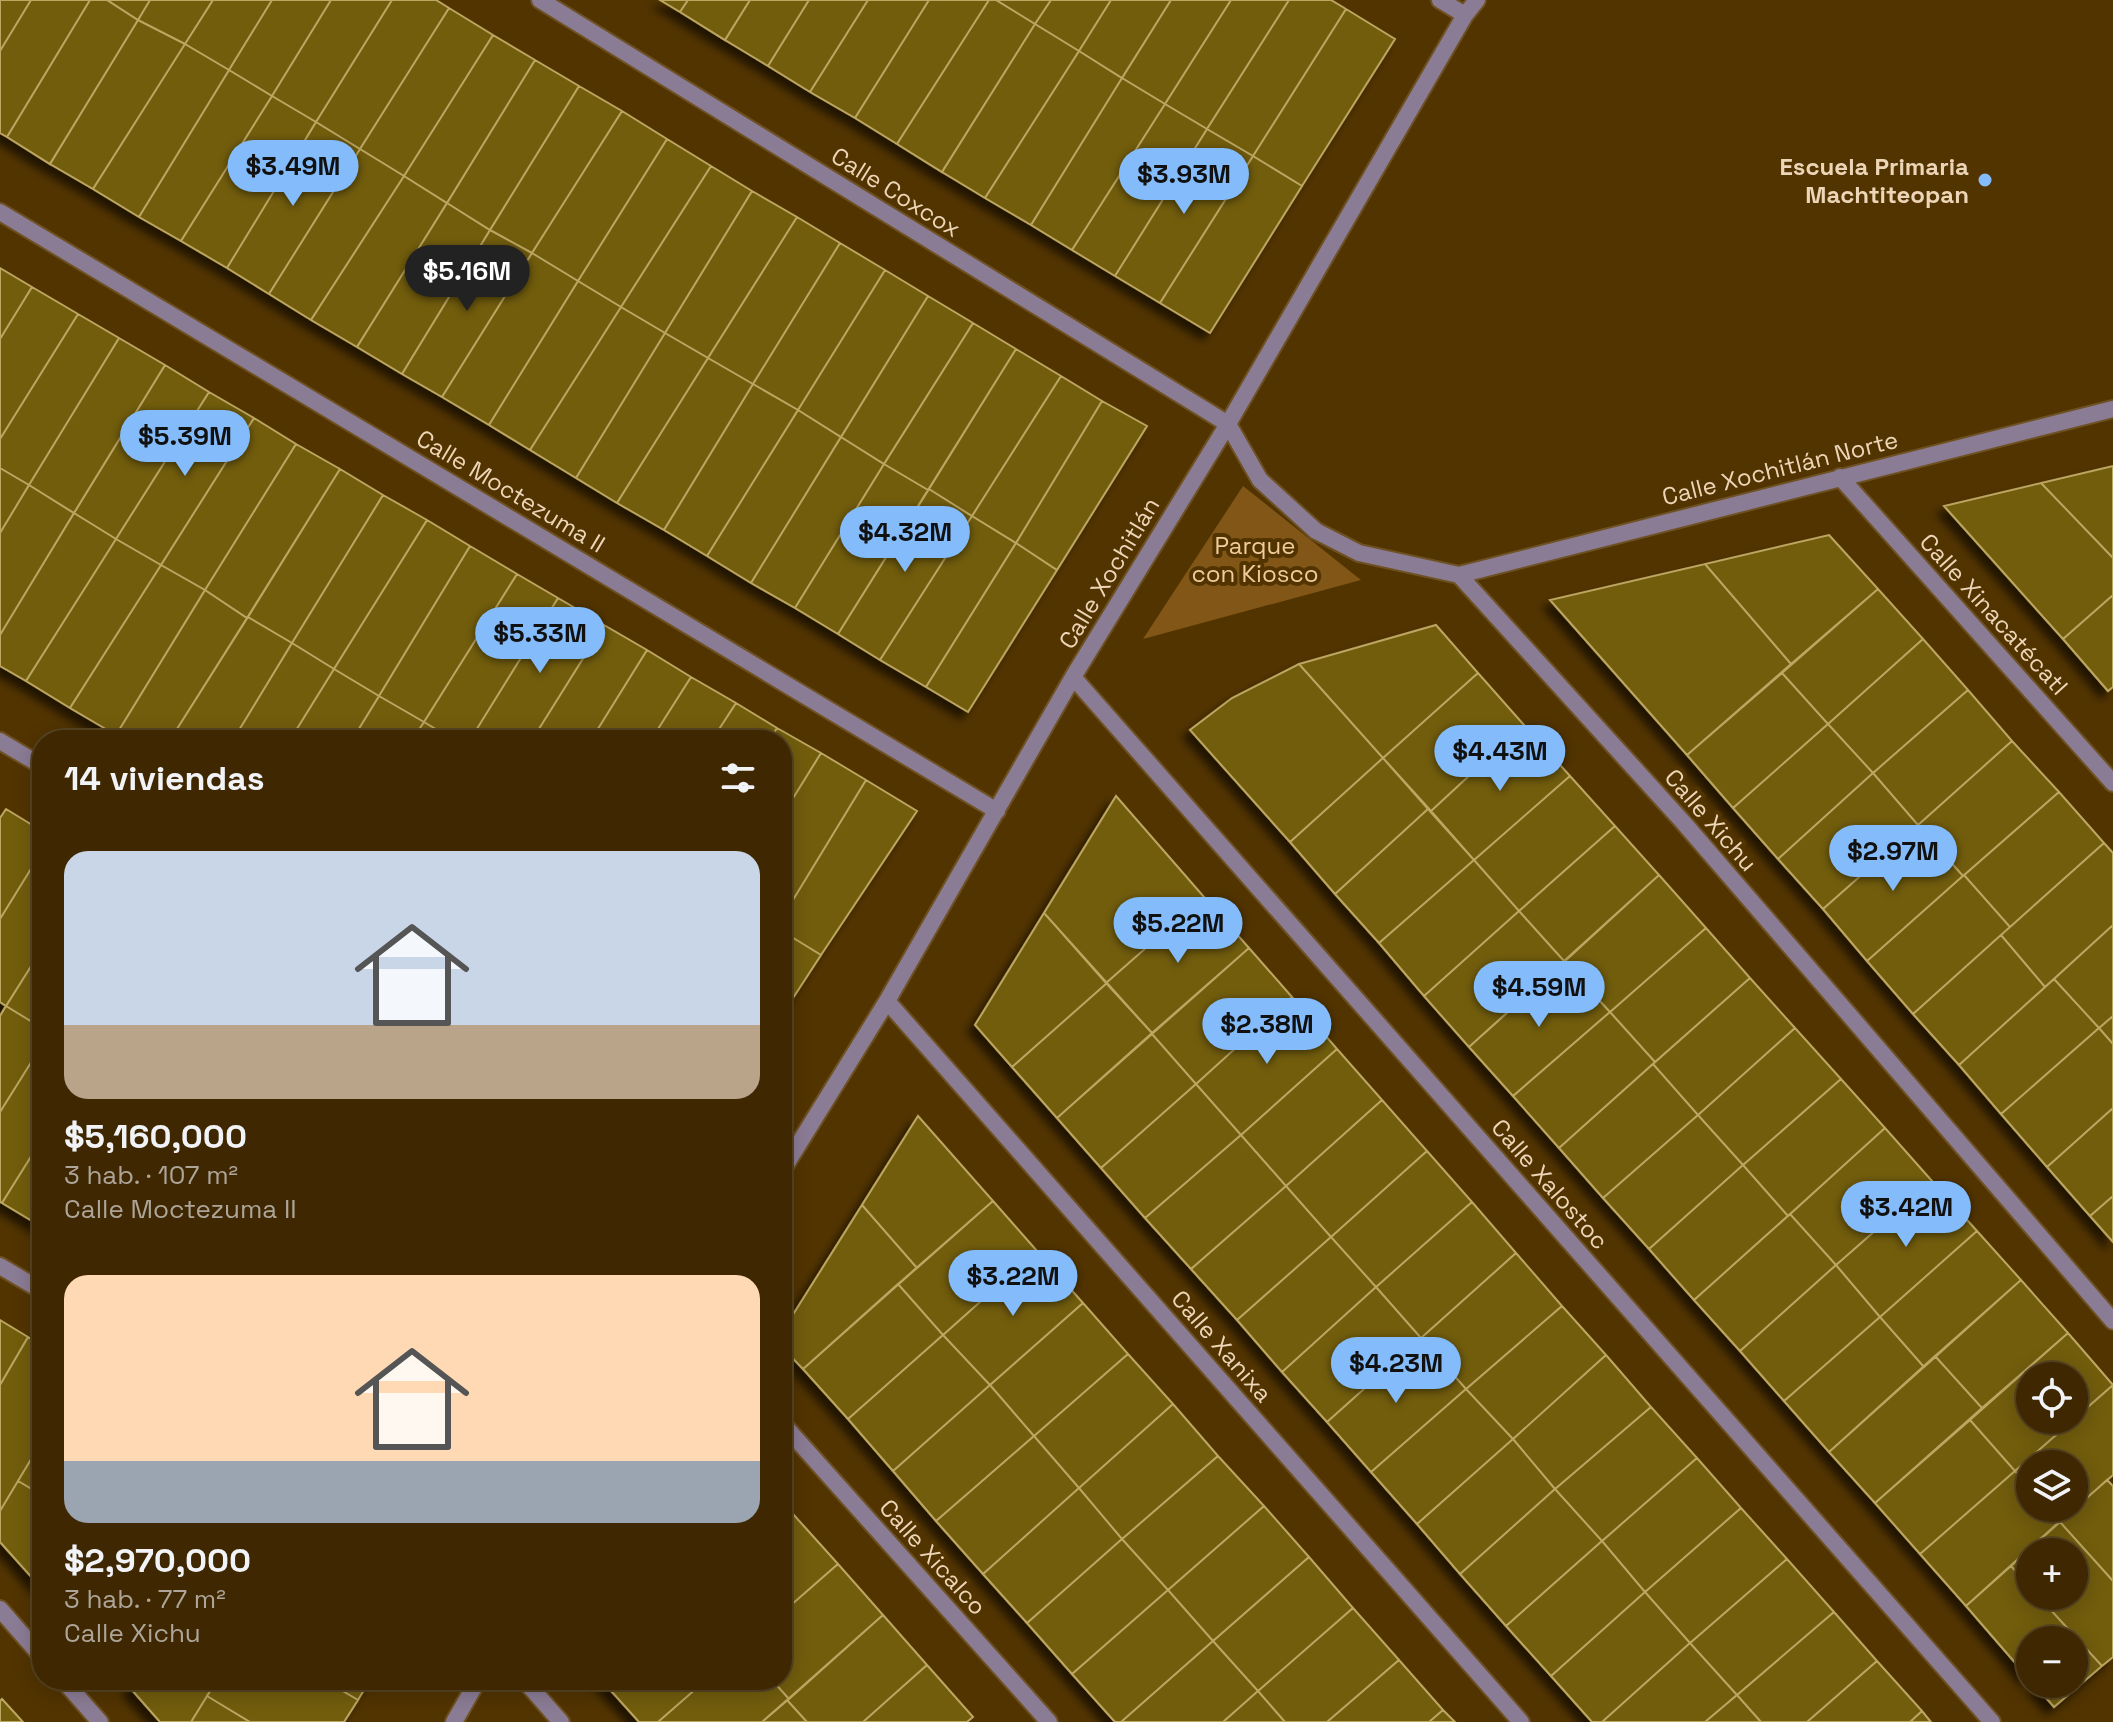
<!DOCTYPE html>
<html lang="es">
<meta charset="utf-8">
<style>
body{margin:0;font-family:"Space Grotesk",sans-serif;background:#493310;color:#f1f3f6;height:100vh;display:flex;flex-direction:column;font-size:30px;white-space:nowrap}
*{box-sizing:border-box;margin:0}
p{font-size:26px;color:#ada599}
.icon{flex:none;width:44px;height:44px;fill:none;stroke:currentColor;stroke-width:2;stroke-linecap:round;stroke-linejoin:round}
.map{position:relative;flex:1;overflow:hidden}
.drawer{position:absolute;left:32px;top:730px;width:760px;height:960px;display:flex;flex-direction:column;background:#3e2701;border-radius:32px;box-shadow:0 4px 20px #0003,0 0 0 2px #574423}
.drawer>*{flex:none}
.buttons{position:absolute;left:2016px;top:1362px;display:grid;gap:16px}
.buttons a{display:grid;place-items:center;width:72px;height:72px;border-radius:50%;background:#3e2701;box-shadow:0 4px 20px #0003,0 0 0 2px #574423;font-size:40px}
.price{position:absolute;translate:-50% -68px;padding:0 18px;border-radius:28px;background:#84bcfb;color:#111;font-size:26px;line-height:52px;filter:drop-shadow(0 2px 4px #0008)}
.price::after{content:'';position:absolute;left:50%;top:48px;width:24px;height:18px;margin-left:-12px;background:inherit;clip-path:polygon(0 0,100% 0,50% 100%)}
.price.active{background:#222;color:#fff}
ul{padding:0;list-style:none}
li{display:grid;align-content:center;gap:16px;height:424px;padding:0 32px}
li span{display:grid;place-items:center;height:248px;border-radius:24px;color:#555}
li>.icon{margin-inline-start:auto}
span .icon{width:144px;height:144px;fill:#fffc;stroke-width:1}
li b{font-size:34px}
h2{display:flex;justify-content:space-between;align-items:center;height:96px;padding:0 32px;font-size:34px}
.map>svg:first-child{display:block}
</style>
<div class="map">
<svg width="2113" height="1722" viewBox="0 0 2113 1722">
<defs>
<filter id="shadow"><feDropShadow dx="-7" dy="7" stdDeviation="4" flood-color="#0009"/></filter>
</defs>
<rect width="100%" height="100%" fill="#523401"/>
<!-- green -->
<path fill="#815616" d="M1243,486l118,94 -218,59z"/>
<!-- building -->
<path fill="#725d11" stroke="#bca661" stroke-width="2" filter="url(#shadow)" d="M0,0h31l-31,51z
M31,0h59l-83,137 -7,-4v-82z
M90,0h17l31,20 -88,144 -43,-27z
M107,0h43l-12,20z
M150,0h63l-28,44 -47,-24z
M213,0h59l-43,70 -44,-26z
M272,0h59l-59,96 -43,-26z
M331,0h61l-76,122 -44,-26z
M392,0h44l13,8 -89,141 -44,-27z
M660,0h28l-8,12z
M688,0h62l-25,40 -45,-28z
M750,0h59l-41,66 -43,-26z
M809,0h59l-58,92 -42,-26z
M868,0h61l-74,118 -45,-26z
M929,0h60l-92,144 -42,-26z
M989,0h7l39,24 -93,148 -45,-28z
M996,0h55l-16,24z
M1051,0h60l-32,51 -44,-27z
M1111,0h60l-49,78 -43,-27z
M1171,0h60l-66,104 -43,-26z
M1231,0h58l-82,129 -42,-25z
M1289,0h42l15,9 -93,147 -46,-27z
M449,8l44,27 -89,141 -44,-27z
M1346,9l49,30 -93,147 -49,-30z
M138,20l47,24 -92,145 -43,-25z
M1035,24l44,27 -94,147 -43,-26z
M493,35l42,25 -88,143 -43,-27z
M185,44l44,26 -90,147 -46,-28z
M1079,51l43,27 -91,147 -46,-27z
M535,60l44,26 -89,144 -43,-27z
M229,70l43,26 -91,145 -42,-24z
M1122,78l43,26 -93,146 -41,-25z
M579,86l43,25 -90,142 -42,-23z
M272,96l44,26 -89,146 -46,-27z
M1165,104l42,25 -92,147 -43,-26z
M622,111l45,28 -89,142 -46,-28z
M316,122l44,27 -91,145 -42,-26z
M1207,129l46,27 -93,147 -45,-27z
M667,139l44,27 -90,141 -43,-26z
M360,149l44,27 -93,144 -42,-26z
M1253,156l49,30 -92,147 -50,-30z
M711,166l41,25 -87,142 -44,-26z
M404,176l43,27 -90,144 -46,-27z
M752,191l45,26 -89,141 -43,-25z
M447,203l43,27 -88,144 -45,-27z
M797,217l43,26 -87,141 -45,-26z
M490,230l42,23 -90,144 -40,-23z
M840,243l45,27 -87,140 -45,-26z
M532,253l46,28 -89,144 -47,-28z
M0,268l32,19 -32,52z
M885,270l43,26 -87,141 -43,-27z
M578,281l43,26 -91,143 -41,-25z
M32,287l46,27 -78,125v-100z
M928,296l45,27 -89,141 -43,-27z
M621,307l44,26 -89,145 -46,-28z
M78,314l41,24 -90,147 -29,-17v-29z
M973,323l43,26 -88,141 -44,-26z
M665,333l43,25 -91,145 -41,-25z
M119,338l46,27 -91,148 -45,-28z
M1016,349l45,27 -89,140 -43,-27z
M708,358l45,26 -89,146 -47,-27z
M165,365l44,27 -93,147 -42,-26z
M1061,376l41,25 -86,142 -44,-27z
M753,384l45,26 -91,146 -43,-26z
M209,392l45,26 -93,147 -45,-26z
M1102,401l45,25 -90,144 -41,-27z
M798,410l43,27 -90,146 -44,-27z
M254,418l42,26 -91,146 -44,-25z
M841,437l43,27 -89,144 -44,-25z
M296,444l44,25 -93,149 -42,-28z
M884,464l44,26 -90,144 -43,-26z
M2113,466v92l-72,-75z
M0,468l29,17 -29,48z
M340,469l43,26 -91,148 -44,-26z
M2041,483l72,75v37l-50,44 -119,-133z
M29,485l45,28 -74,122v-102z
M929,489l43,27 -92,144 -42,-26z
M383,495l44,25 -93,149 -42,-26z
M74,513l42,26 -90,142 -26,-15v-31z
M972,516l44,27 -90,144 -46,-27z
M427,520l43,26 -91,150 -45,-27z
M1829,535l49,54 -87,75 -86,-100z
M116,539l45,26 -91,143 -44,-27z
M1016,543l41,27 -89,142 -42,-25z
M470,546l47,28 -93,148 -45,-26z
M1705,564l86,100 -104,91 -137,-155z
M161,565l44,25 -89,145 -46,-27z
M517,574l41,24 -88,142h-16l-30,-18z
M1878,589l45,50 -95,85 -46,-51z
M205,590l42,28 -77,122h-47l-7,-5z
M2113,595v92l-5,4 -45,-52z
M558,598l46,27 -72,115h-62z
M248,617l44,26 -59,97h-63z
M604,625l43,25 -56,90h-59z
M1436,625l42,48 -95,85 -84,-94z
M1923,639l45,51 -95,83 -45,-49z
M292,643l42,26 -44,71h-57z
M647,650l44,27 -40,63h-60z
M1299,664l84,94 -93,84 -100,-112 42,-32z
M334,669l45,27 -27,44h-62z
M1478,673l46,52 -93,86 -48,-53z
M1782,673l46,51 -95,84 -46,-53z
M691,677l45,26 -24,37h-61z
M1968,690l44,51 -94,84 -45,-52z
M379,696l45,26 -12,18h-60z
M736,703l41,25 -8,12h-57z
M424,722l30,18h-42z
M1828,724l45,49 -95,86 -45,-51z
M1524,725l46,51 -96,84 -43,-49z
M777,728l44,25 -39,63v-76h-13z
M2012,741l47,51 -96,84 -45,-51z
M821,753l45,27 -84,138v-102z
M1383,758l45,51 -93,85 -45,-52z
M1873,773l45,52 -95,84 -45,-50z
M1570,776l45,50 -96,85 -45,-51z
M866,780l51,31 -96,144 -39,-24v-13z
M2059,792l45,51 -94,84 -46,-52z
M1116,796l88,101 -98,86 -62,-70z
M6,809l36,22v20l-42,68v-101z
M1428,809l46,51 -95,83 -44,-49z
M1918,825l45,51 -96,85 -44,-52z
M1615,826l44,49 -95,86 -45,-50z
M2104,843l9,10v72l-68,62 -44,-52z
M42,851v98l-36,57 -6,-4v-83z
M1474,860l45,51 -95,85 -45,-53z
M1659,875l47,53 -96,84 -46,-50z
M1964,875l46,52 -97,87 -46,-53z
M1204,897l45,51 -97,85 -46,-50z
M1519,911l45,50 -95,86 -45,-51z
M1044,913l63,70 -95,84 -37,-42z
M2113,925v91l-14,12 -45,-49z
M1706,928l44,50 -95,84 -45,-50z
M782,931l39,24 -39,60z
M2001,935l44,52 -86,78 -46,-51z
M1249,948l43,49 -96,87 -44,-50z
M42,949v79l-36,-22z
M1564,962l46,50 -97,84 -44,-49z
M1750,978l45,50 -97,87 -45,-51z
M2054,979l45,49 -98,86 -42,-49z
M1107,983l45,50 -95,85 -45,-51z
M1292,997l45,52 -96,86 -45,-51z
M6,1006l36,22v17l-42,67v-96z
M1610,1012l45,50 -96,86 -46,-52z
M2113,1016v28l-14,-16z
M1795,1028l46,51 -98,86 -45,-50z
M2099,1028l14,16v64l-66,59 -46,-53z
M1152,1034l44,50 -95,84 -44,-50z
M42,1045v94l-40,64 -2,-1v-90z
M1337,1049l45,51 -96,86 -45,-51z
M1653,1064l45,51 -95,83 -44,-50z
M1841,1079l44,49 -97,88 -45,-51z
M1196,1084l45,51 -96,83 -44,-50z
M1382,1100l45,51 -96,86 -45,-51z
M2113,1108v88l-23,20 -43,-49z
M1698,1115l45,50 -94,84 -46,-51z
M918,1116l75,85 -76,67 -55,-63z
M1885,1128l47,53 -96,84 -46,-51z
M1241,1135l45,51 -95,83 -46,-51z
M42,1139v88l-40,-24z
M1427,1151l45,51 -96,85 -45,-50z
M1743,1165l45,51 -94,84 -45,-51z
M1932,1181l45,50 -97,86 -44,-52z
M1286,1186l45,51 -94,83 -46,-51z
M2113,1196v46l-23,-26z
M993,1201l44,50 -94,84 -45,-51z
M1472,1202l44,51 -95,85 -45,-51z
M862,1205l55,63 -114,101 -21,-22v-15z
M1790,1214l46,51 -96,86 -46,-51z
M1977,1231l44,49 -97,87 -44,-50z
M1331,1237l45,50 -94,85 -45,-52z
M1037,1251l46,52 -93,82 -47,-50z
M1516,1253l46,53 -96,83 -45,-51z
M1836,1265l44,52 -96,84 -44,-50z
M2021,1280l47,53 -86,75 -47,-52z
M898,1284l45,51 -95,84 -45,-50z
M1376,1287l45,51 -94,84 -45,-50z
M1083,1303l45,51 -94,82 -44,-51z
M1562,1306l44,49 -93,84 -47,-50z
M1880,1317l44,50 -95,85 -45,-51z
M0,1320l28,17 -28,48z
M2068,1333l45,52 -39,34v-43h-44v44h43l-58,51 -45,-51z
M943,1335l47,50 -97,86 -45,-52z
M28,1337l14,9v95l-42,70v-126z
M1421,1338l45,51 -95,83 -44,-50z
M1128,1354l45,50 -94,84 -45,-52z
M1606,1355l45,52 -96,82 -42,-50z
M1935,1356l47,52 -107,95 -46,-51z
M990,1385l44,51 -98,85 -43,-50z
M2113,1385v90l-53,46 -11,-13h25v-44h-44v23l-15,-16z
M1466,1389l47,50 -96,85 -46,-52z
M1173,1404l45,52 -96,83 -43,-51z
M1651,1407l46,51 -95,83 -47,-52z
M1970,1420l45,51 -95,83 -45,-51z
M1034,1436l45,52 -96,86 -47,-53z
M1513,1439l42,50 -95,85 -43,-50z
M42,1441v54l-24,-14z
M1218,1456l46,50 -96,84 -46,-51z
M1697,1458l44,50 -96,84 -43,-51z
M2015,1471l15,16v21h19l11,13 -94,85 -46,-52z
M2107,1480l6,6v95l-53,-59z
M18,1481l24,14v94l-42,-47v-31z
M1079,1488l43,51 -95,84 -44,-49z
M1555,1489l47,52 -96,85 -46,-52z
M782,1501l11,13 -11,10z
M1264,1506l45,51 -96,84 -45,-51z
M1741,1508l46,51 -97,84 -45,-51z
M793,1514l45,50 -56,49v-89z
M2060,1522l53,59v76l-11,9 -64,-70h36v-44h-44v35l-19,-21z
M1122,1539l46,51 -96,84 -45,-51z
M1602,1541l43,51 -94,84 -45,-50z
M1309,1557l44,51 -95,83 -45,-50z
M1787,1559l47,53 -97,83 -47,-52z
M838,1564l45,51 -94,84 -17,-19h10v-67z
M2011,1566l19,21v9h8l64,70 -48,41 -20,-23h40v-44h-44v40l-64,-74z
M1168,1590l45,51 -92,81h-6l-43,-48z
M1645,1592l45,51 -88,79h-10l-41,-46z
M1353,1608l46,52 -72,62h-42l-27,-31z
M1834,1612l43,49 -70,61h-46l-24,-27z
M883,1615l44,50 -64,57h-56l-20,-22z
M1213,1641l45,50 -35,31h-102z
M1690,1643l47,52 -32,27h-103z
M1399,1660l44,50 -14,12h-102z
M1877,1661l45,50 -12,11h-103z
M927,1665l46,52 -6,5h-104z
M136,1680h81l-26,42h-31l-29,-33z
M217,1680h107l34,20 -14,22h-94l-43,-26z
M324,1680h46l-12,20z
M605,1680h101l-48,42h-19l-36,-40z
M706,1680h66l17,19 -27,23h-104z
M1258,1691l27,31h-62z
M1737,1695l24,27h-56z
M207,1696l43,26h-59z
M2,1699l21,23h-23v-21z
M787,1700l20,22h-45z
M1443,1710l12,12h-26z
M1922,1711l9,11h-21z"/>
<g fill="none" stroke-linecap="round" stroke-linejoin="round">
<!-- street casing -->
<g stroke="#6e5122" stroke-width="20">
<path id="street" d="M540,0l688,424 32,56 56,51 43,22 100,22 224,247 430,499
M1440,0l25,15
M0,212l997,599
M1840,477l273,306
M1459,575l654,-166
M1073,677l919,1045
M0,741l42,25
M887,1001l634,721
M782,1171l105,-170 186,-324 155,-253 237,-409 12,-15
M0,1266l42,25
M782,1423l267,299
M0,1609l42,48
M63,1680l37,42
M524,1680l37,42
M454,1722l24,-42"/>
</g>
<!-- street -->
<use href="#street" stroke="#8b7c95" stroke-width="16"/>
</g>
<!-- markers -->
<circle fill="#84bcfb" stroke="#523401" stroke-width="3" cx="1985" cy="180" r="8"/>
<g text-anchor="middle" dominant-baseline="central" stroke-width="8" stroke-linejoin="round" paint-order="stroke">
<!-- poi labels -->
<g font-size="24" font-weight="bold" fill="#edd5b8" stroke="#523401" text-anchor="end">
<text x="1969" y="166">Escuela Primaria<tspan x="1969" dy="28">Machtiteopan</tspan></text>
</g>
<!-- street labels -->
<g font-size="24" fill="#edd5b8" stroke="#523401">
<text transform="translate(896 192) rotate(32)">Calle Coxcox</text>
<text transform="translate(1780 468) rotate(-14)">Calle Xochitlán Norte</text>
<text transform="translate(511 491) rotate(31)">Calle Moctezuma II</text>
<text transform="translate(1109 573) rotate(-59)">Calle Xochitlán</text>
<text transform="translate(1994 614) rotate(48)">Calle Xinacatécatl</text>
<text transform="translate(1711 820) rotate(49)">Calle Xichu</text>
<text transform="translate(1550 1184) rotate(49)">Calle Xalostoc</text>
<text transform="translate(1222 1346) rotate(49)">Calle Xanixa</text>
<text transform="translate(933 1557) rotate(48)">Calle Xicalco</text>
</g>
<!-- park labels -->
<g font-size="24" fill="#f1cb9c" stroke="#523401">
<text x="1255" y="545">Parque<tspan x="1255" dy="28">con Kiosco</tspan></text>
</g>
</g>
</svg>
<div class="buttons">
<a><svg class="icon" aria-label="locate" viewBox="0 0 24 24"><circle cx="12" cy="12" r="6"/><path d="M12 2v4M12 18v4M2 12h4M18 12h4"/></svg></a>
<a><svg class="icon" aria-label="layers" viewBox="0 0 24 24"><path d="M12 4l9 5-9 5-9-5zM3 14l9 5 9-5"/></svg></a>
<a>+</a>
<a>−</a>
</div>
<b class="price" style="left:293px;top:208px">$3.49M</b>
<b class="price" style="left:1184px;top:216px">$3.93M</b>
<b class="price active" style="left:467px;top:313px">$5.16M</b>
<b class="price" style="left:185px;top:478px">$5.39M</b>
<b class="price" style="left:905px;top:574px">$4.32M</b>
<b class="price" style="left:540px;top:675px">$5.33M</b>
<b class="price" style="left:1500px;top:793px">$4.43M</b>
<b class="price" style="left:1893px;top:893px">$2.97M</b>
<b class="price" style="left:1178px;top:965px">$5.22M</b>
<b class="price" style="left:1539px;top:1029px">$4.59M</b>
<b class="price" style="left:1267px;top:1066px">$2.38M</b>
<b class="price" style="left:1906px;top:1249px">$3.42M</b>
<b class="price" style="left:1013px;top:1318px">$3.22M</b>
<b class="price" style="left:1396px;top:1405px">$4.23M</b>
<section class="drawer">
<h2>14 viviendas<svg class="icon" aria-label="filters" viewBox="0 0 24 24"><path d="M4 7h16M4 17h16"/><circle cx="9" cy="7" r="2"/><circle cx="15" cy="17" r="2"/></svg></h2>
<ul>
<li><span style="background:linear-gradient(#c9d6e8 70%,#b9a48a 0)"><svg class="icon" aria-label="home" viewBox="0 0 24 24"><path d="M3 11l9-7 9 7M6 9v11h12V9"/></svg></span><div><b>$5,160,000</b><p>3 hab. · 107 m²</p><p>Calle Moctezuma II</p></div></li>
<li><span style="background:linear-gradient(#ffd9b3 75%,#9aa5b1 0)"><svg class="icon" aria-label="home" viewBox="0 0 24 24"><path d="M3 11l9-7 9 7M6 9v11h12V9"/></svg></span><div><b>$2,970,000</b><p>3 hab. · 77 m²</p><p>Calle Xichu</p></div></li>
</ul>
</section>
</div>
